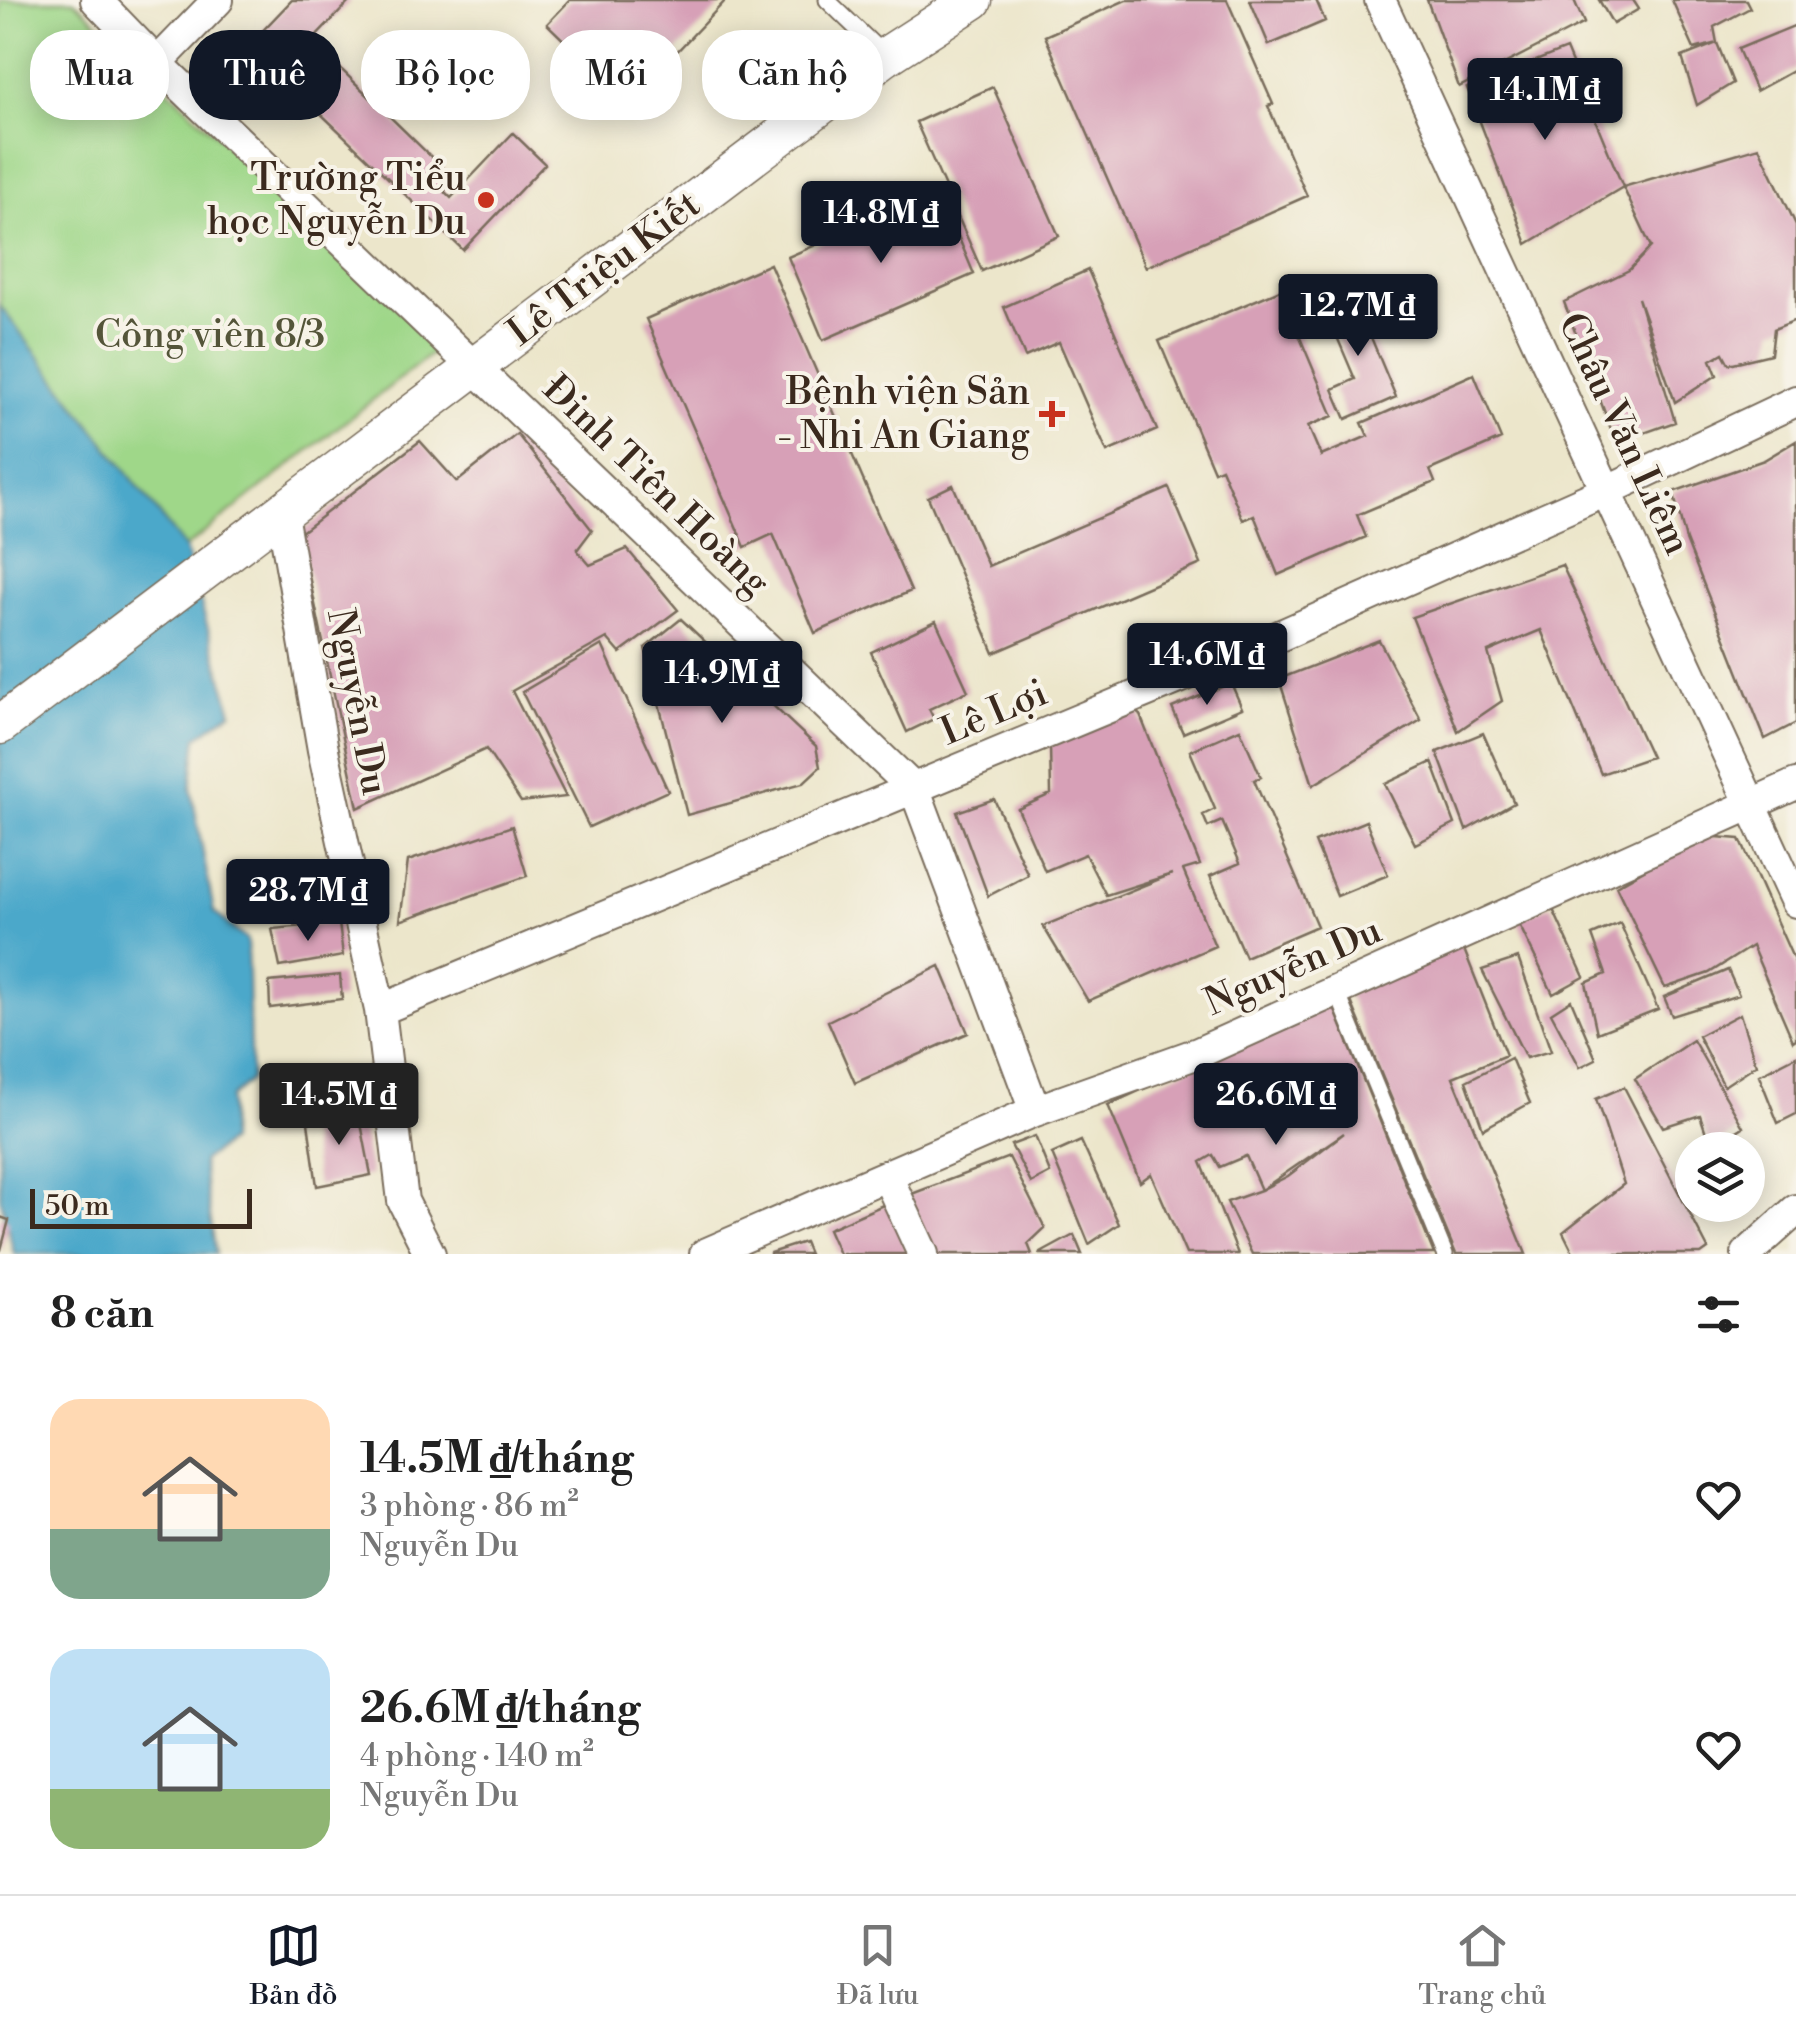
<!DOCTYPE html>
<html lang="vi">
<meta charset="utf-8">
<style>
body{margin:0;font-family:"Libre Bodoni",serif;background:#f2f2f2;color:#222;height:100vh;display:flex;flex-direction:column;font-size:38px;white-space:nowrap}
*{box-sizing:border-box;margin:0}
p{font-size:32px;color:#767676}
.icon{flex:none;width:55px;height:55px;fill:none;stroke:currentColor;stroke-width:2;stroke-linecap:round;stroke-linejoin:round}
.map{position:relative;height:1254px;overflow:hidden}
.details{display:flex;flex-direction:column;background:#fff;flex:1}
.details>*{flex:none}
.guide{position:absolute;left:30px;top:30px;width:1000px;height:90px;display:flex;gap:20px}
.controls{position:absolute;left:1675px;top:1132px;display:grid;gap:20px}
.controls a{display:grid;place-items:center;width:90px;height:90px;border-radius:50%;background:#fff;box-shadow:0 5px 25px #0003;font-size:50px}
.scale{position:absolute;left:30px;bottom:25px;width:222px;box-sizing:border-box;padding-left:10px;border:5px solid #3b2a1e;border-top:0;font-size:28px;line-height:35px;white-space:nowrap;color:#3b2a1e;-webkit-text-stroke:8px #f7f3e8;paint-order:stroke}
.price{position:absolute;translate:-50% -85px;padding:0 22px;border-radius:10px;background:#111827;color:#fff;font-size:32px;line-height:65px;filter:drop-shadow(0 2px 5px #0008)}
.price::after{content:'';position:absolute;left:50%;top:60px;width:30px;height:22px;margin-left:-15px;background:inherit;clip-path:polygon(0 0,100% 0,50% 100%)}
.price.selected{background:#222;color:#fff}
ul{padding:0;list-style:none}
li{display:flex;align-items:center;gap:30px;height:250px;padding:0 50px}
li span{display:grid;place-items:center;flex:none;width:280px;height:200px;border-radius:30px;color:#555}
li>.icon{margin-inline-start:auto}
span .icon{width:120px;height:120px;fill:#fffc;stroke-width:1}
li b{font-size:42px}
h2{display:flex;justify-content:space-between;align-items:center;height:120px;padding:0 50px;font-size:42px}
.pill{padding:0 35px;border-radius:40px;background:#fff;box-shadow:0 5px 25px #0003;font-size:35px;line-height:90px}
.pill.selected{background:#111827;color:#fff}
.tab-bar{display:flex;justify-content:space-around;align-items:center;height:140px;border-top:2px solid #e0e0e0;background:#fff;font-size:28px;color:#767676}
.tab-bar a{display:grid;justify-items:center;gap:5px}
.tab-bar .selected{color:#111827}
.map>svg:first-child{display:block}
</style>
<div class="map">
<svg width="1796" height="1254" viewBox="0 0 1796 1254">
<rect width="100%" height="100%" fill="#f7f3e8"/>
<filter id="ink" filterUnits="userSpaceOnUse"><feTurbulence type="fractalNoise" baseFrequency=".01" numOctaves="2"/><feDisplacementMap in="SourceGraphic" scale="20" xChannelSelector="R" yChannelSelector="G"/><feConvolveMatrix kernelMatrix="1 2 1 2 8 2 1 2 1" color-interpolation-filters="sRGB"/></filter>
<filter id="wash" filterUnits="userSpaceOnUse"><feTurbulence type="fractalNoise" baseFrequency=".0048" numOctaves="4" result="noise"/><feDisplacementMap in="SourceGraphic" scale="40" xChannelSelector="R" yChannelSelector="G"/><feGaussianBlur stdDeviation="2.25" result="paint"/><feColorMatrix in="noise" values="0 0 0 0 0 0 0 0 0 0 0 0 0 0 0 0 0 1.4 0 .05"/><feComposite in="paint" operator="in"/></filter>
<g filter="url(#wash)">
<rect width="100%" height="100%" fill="#ece6cb"/>
<!-- green -->
<path fill="#9fd789" stroke="#6d8054" stroke-width="2.5" d="M0,0h74l366,347 -255,201 -185,-242z"/>
<!-- water -->
<path fill="#4ca8ca" stroke="#446974" stroke-width="2.5" d="M0,306l185,242 47,164 -35,25 -6,51 23,124 33,28 4,139 -21,19 -1,43 -27,21 14,92h-202l-14,-58z"/>
<g id="blocks">
<!-- building -->
<path fill="#d7a0b7" fill-rule="evenodd" d="M292,0h59l-39,41 143,139 -11,11 7,7 62,-65 32,31 -82,86 -214,-205z
M570,0h156l-98,103 -81,-79z
M1126,0h101l46,104 -5,2 39,90 -161,71 -101,-231z
M1250,0h66l9,21 -56,24z
M1427,0h147l10,23 -125,64z
M1599,0h34l6,9 -26,15z
M1672,0h74l4,8 -36,19 3,16 -23,6z
M1796,25v44l-40,22 -18,-42z
M1717,43l16,40 -36,22 -15,-48z
M1566,49l57,138 -96,57 -60,-156z
M993,87l66,149 -77,35 -66,-149z
M1759,147l37,78v95l-22,9 -3,25 -42,10 -6,-11 -12,7 6,15 -42,27 -37,-104 37,124 -59,21 -52,-141 65,-32 22,-23 -28,-60z
M939,191l35,83 -151,66 -35,-83z
M770,264l141,327 -96,42 -42,-99 -28,13 -99,-228z
M1088,270l69,160 -50,22 -48,-110 -34,15 -21,-50z
M1280,290l53,126 -25,10 13,30 47,-20 -6,-13 112,-49 27,65 -71,31 5,12 -78,33 9,22 -88,38 -24,-60 -11,5 -22,-52 -7,3 -55,-130z
M1352,292l44,105 -50,22 -13,-30 22,-10 -32,-75z
M517,434l75,96 -15,20 13,15 37,-16 51,61 -58,43 -13,-15 -95,53 54,106 -45,5 -35,-53 -128,59 -58,-275 120,-92 37,41z
M1796,441v282l-31,16 -79,-199 -13,-48 91,-32z
M953,485l35,81 181,-78 32,76 -207,89 -66,-156z
M1562,565l89,192 -50,17 -60,-144 -53,22 14,49 -44,30 -46,-114z
M681,619l135,127 4,21 -17,16 -116,32 -42,-167z
M936,621l32,70 -39,18 5,10 -27,13 -36,-80z
M1379,640l42,80 -108,65 -34,-106z
M602,645l66,146 -79,36 -67,-135z
M1231,683l11,25 -59,25 -11,-25z
M1138,710l62,155 -17,5 32,76 -127,55 -45,-75 129,-52 -66,21 -21,-41 -40,17 -27,-62 33,-15 -1,-49z
M1240,729l21,48 -7,3 63,146 -72,31 -35,-81 30,-13 -18,-42 -14,6 -5,-12 12,-6 -25,-58z
M1483,733l31,70 -48,27 -29,-78z
M1432,762l23,62 -40,20 -30,-60z
M994,799l34,76 -40,21 -31,-84z
M1366,821l22,54 -51,21 -22,-54z
M512,826l15,50 -127,45 8,-60z
M1704,836l36,3 56,126v74l-3,2 -41,-95 -43,27 -44,15 -49,-102z
M1551,905l33,72 -31,17 -36,-74z
M339,923l4,33 -63,11 -8,-38z
M1620,923l38,86 -61,24 -11,-50 20,-9 -14,-39z
M1461,942l45,113 -53,22 73,177h-70l-108,-260z
M1518,958l33,93 -25,7 -44,-88z
M940,966l28,67 -113,50 -27,-62z
M1728,970l11,25 -67,21 -8,-19z
M340,975l2,24 -72,9 -1,-26z
M1571,1000l25,59 -16,8 -29,-54z
M1332,1003l102,251h-182l-25,-52 34,-12 -15,-34 -26,11 -7,-12 -12,7 37,92h-52l-35,-80 -11,8 -32,-77zM1344,1133l-56,43 -27,14z
M1740,1014l16,51 -32,21 -26,-50z
M1693,1040l50,87 -32,21 -11,-33 -37,12 -28,-48z
M1796,1056v58l-18,9 -19,-48z
M1511,1058l19,45 -47,26 -17,-48z
M1624,1087l84,162 -7,5h-127l-11,-22 61,-48 -28,-85z
M358,1108l13,67 -54,11 -9,-63z
M1035,1136l15,37 -19,10 -20,-38z
M1081,1141l38,83 -30,20 -37,-90z
M1009,1157l36,71 -17,16 4,10h-99l-24,-59z
M890,1202l18,52h-69l-11,-25z
M0,1217l9,3 -8,30h-1z
M1074,1235l8,19h-43z
M804,1242l5,12h-39v-1z"/>
</g>
</g>
<g filter="url(#ink)">
<use href="#blocks" fill-opacity="0" stroke="#796c5b" stroke-width="2.5"/>
<g fill="none" stroke-linecap="round" stroke-linejoin="round">
<!-- service casing -->
<g stroke="#796c5b" stroke-width="19">
<path id="service" d="M827,0l58,56
M1337,992l108,262"/>
</g>
<!-- minor casing -->
<g stroke="#796c5b" stroke-width="34">
<path id="minor" d="M96,0l61,63 758,727 120,321
M1380,0l416,902
M157,63l61,-63
M282,514l41,236 57,260 23,191 27,53
M380,1010l888,-369 338,-150 190,-90
M887,1176l36,78
M705,1254l330,-143 163,-58 598,-269
M1747,1254l49,-44"/>
</g>
<!-- tertiary casing -->
<g stroke="#796c5b" stroke-width="41">
<path id="tertiary" d="M0,725l885,-668 88,-57"/>
</g>
<!-- service -->
<use href="#service" stroke="#fff" stroke-width="15"/>
<!-- minor -->
<use href="#minor" stroke="#fff" stroke-width="30"/>
<!-- tertiary -->
<use href="#tertiary" stroke="#fff" stroke-width="38"/>
</g>
</g>
<!-- markers -->
<g fill="#c8321e" stroke="#f7f3e8" stroke-width="4">
<circle cx="486" cy="200" r="10"/>
<path d="M1047 399h10v10h10v10h-10v10h-10v-10h-10v-10h10z"/>
</g>
<g text-anchor="middle" dominant-baseline="central" stroke-width="8" stroke-linejoin="round" paint-order="stroke">
<!-- poi labels -->
<g font-size="38" fill="#3b2a1e" stroke="#f7f3e8" text-anchor="end">
<text x="466" y="178">Trường Tiểu<tspan x="466" dy="44">học Nguyễn Du</tspan></text>
<text x="1030" y="392">Bệnh viện Sản<tspan x="1030" dy="44">- Nhi An Giang</tspan></text>
</g>
<!-- street labels -->
<g font-size="38" fill="#3b2a1e" stroke="#f7f3e8">
<text transform="translate(604 269) rotate(-37)">Lê Triệu Kiết</text>
<text transform="translate(1624 434) rotate(65)">Châu Văn Liêm</text>
<text transform="translate(656 486) rotate(44)">Đinh Tiên Hoàng</text>
<text transform="translate(357 702) rotate(79)">Nguyễn Du</text>
<text transform="translate(994 713) rotate(-23)">Lê Lợi</text>
<text transform="translate(1293 967) rotate(-24)">Nguyễn Du</text>
</g>
<!-- park labels -->
<g font-size="38" fill="#545539" stroke="#f7f3e8">
<text x="210" y="335">Công viên 8/3</text>
</g>
</g>
</svg>
<div class="controls">
<a><svg class="icon" aria-label="layers" viewBox="0 0 24 24"><path d="M12 4l9 5-9 5-9-5zM3 14l9 5 9-5"/></svg></a>
</div>
<div class="scale">50 m</div>
<b class="price" style="left:1545px;top:143px">14.1M ₫</b>
<b class="price" style="left:881px;top:266px">14.8M ₫</b>
<b class="price" style="left:1358px;top:359px">12.7M ₫</b>
<b class="price" style="left:1207px;top:708px">14.6M ₫</b>
<b class="price" style="left:722px;top:726px">14.9M ₫</b>
<b class="price" style="left:308px;top:944px">28.7M ₫</b>
<b class="price selected" style="left:339px;top:1148px">14.5M ₫</b>
<b class="price" style="left:1276px;top:1148px">26.6M ₫</b>
<div class="guide">
<a class="pill">Mua</a>
<a class="pill selected">Thuê</a>
<a class="pill">Bộ lọc</a>
<a class="pill">Mới</a>
<a class="pill">Căn hộ</a>
</div>
</div>
<section class="details">
<h2>8 căn<svg class="icon" aria-label="filters" viewBox="0 0 24 24"><path d="M4 7h16M4 17h16"/><circle cx="9" cy="7" r="2"/><circle cx="15" cy="17" r="2"/></svg></h2>
<ul>
<li><span style="background:linear-gradient(#ffd9b3 65%,#7fa58c 0)"><svg class="icon" aria-label="home" viewBox="0 0 24 24"><path d="M3 11l9-7 9 7M6 9v11h12V9"/></svg></span><div><b>14.5M ₫/tháng</b><p>3 phòng · 86 m²</p><p>Nguyễn Du</p></div><svg class="icon" aria-label="heart" viewBox="0 0 24 24"><path d="M12 20l-8-8c-3-5 5-10 8-4 3-6 11-1 8 4z"/></svg></li>
<li><span style="background:linear-gradient(#bfe0f5 70%,#8fb573 0)"><svg class="icon" aria-label="home" viewBox="0 0 24 24"><path d="M3 11l9-7 9 7M6 9v11h12V9"/></svg></span><div><b>26.6M ₫/tháng</b><p>4 phòng · 140 m²</p><p>Nguyễn Du</p></div><svg class="icon" aria-label="heart" viewBox="0 0 24 24"><path d="M12 20l-8-8c-3-5 5-10 8-4 3-6 11-1 8 4z"/></svg></li>
</ul>
</section>
<nav class="tab-bar">
<a class="selected"><svg class="icon" aria-label="map" viewBox="0 0 24 24"><path d="M3 6l6-2 6 2 6-2v14l-6 2-6-2-6 2zM9 4v14M15 6v14"/></svg>Bản đồ</a>
<a><svg class="icon" aria-label="saved" viewBox="0 0 24 24"><path d="M7 4h10v16l-5-4-5 4z"/></svg>Đã lưu</a>
<a><svg class="icon" aria-label="home" viewBox="0 0 24 24"><path d="M3 11l9-7 9 7M6 9v11h12V9"/></svg>Trang chủ</a>
</nav>
